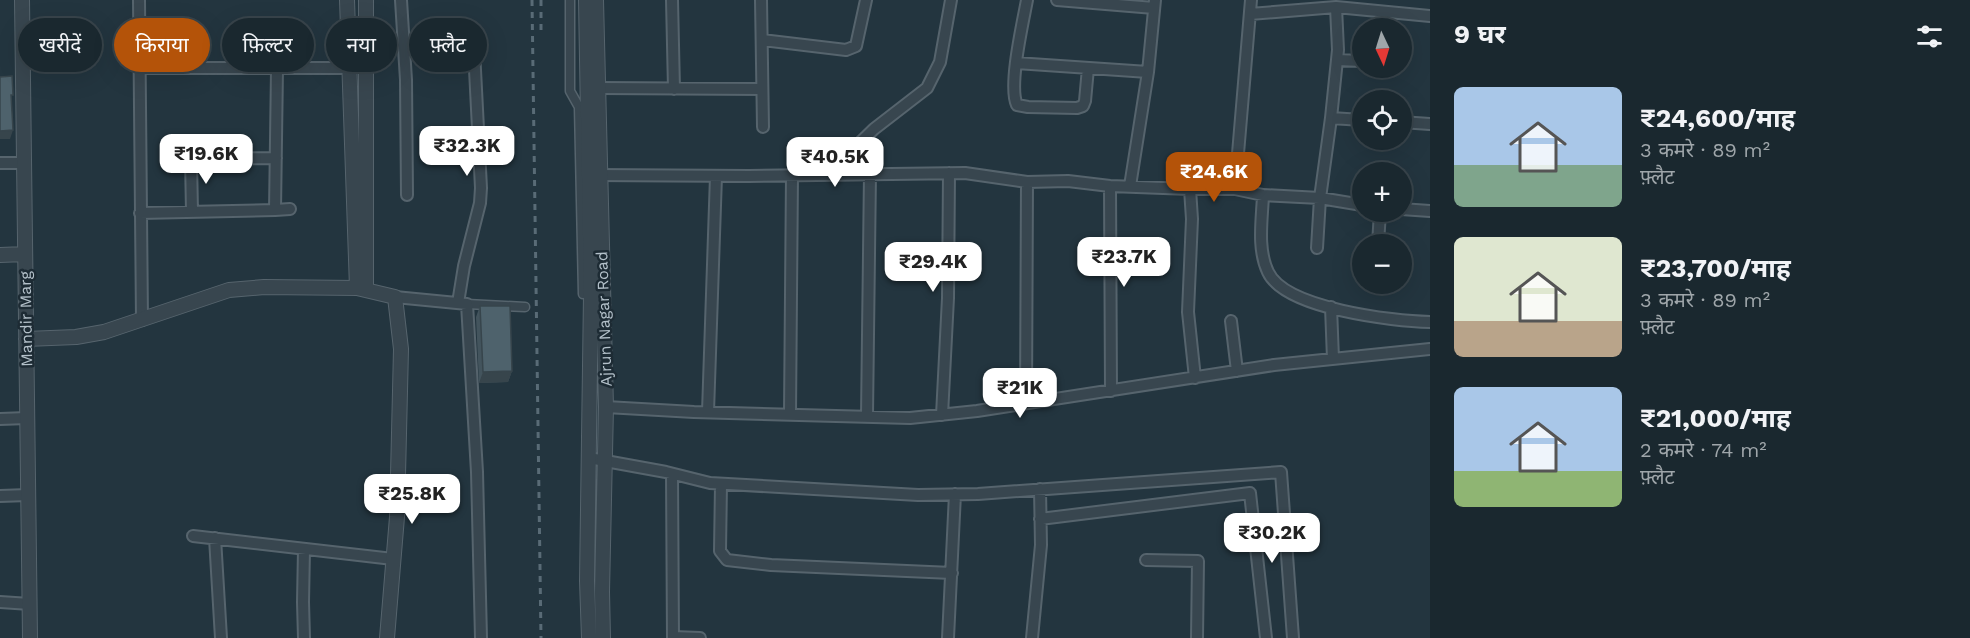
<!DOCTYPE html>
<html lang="hi">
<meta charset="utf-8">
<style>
body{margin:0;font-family:"Work Sans","Noto Sans Devanagari",sans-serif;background:#27343b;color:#f1f3f6;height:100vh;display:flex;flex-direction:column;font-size:22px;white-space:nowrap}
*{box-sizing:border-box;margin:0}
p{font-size:20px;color:#9fa6aa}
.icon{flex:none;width:33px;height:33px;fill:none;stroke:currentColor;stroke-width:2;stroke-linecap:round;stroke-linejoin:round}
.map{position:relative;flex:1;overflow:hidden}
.sheet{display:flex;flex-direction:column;background:#1a282f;width:540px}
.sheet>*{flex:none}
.hud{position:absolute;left:18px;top:18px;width:570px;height:54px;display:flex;gap:12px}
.needle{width:39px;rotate:176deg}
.buttons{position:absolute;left:1352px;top:18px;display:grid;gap:12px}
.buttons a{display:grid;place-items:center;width:60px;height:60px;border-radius:50%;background:#1a282f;box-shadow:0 6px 24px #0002,0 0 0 2px #38444b;font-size:30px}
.price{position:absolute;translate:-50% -51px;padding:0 14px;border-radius:12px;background:#fff;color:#222;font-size:20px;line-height:39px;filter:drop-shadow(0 2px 3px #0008)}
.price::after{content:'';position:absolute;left:50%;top:36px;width:18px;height:14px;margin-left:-9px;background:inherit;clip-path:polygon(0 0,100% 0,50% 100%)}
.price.on{background:#b45309;color:#fff}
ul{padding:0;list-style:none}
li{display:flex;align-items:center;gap:18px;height:150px;padding:0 24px}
li span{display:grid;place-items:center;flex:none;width:168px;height:120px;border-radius:9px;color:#555}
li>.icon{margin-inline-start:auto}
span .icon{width:72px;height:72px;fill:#fffc;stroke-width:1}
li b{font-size:26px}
h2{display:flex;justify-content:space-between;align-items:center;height:72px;padding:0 24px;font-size:26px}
.pill{padding:0 21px;border-radius:27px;background:#1a282f;box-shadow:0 6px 24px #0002,0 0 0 2px #38444b;font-size:21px;line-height:54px}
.pill.on{background:#b45309;color:#fff}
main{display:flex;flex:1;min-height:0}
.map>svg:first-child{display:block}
</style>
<main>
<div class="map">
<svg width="1430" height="638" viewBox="0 0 1430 638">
<rect width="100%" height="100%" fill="#23353f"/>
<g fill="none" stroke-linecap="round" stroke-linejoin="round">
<!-- pedestrian casing -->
<g stroke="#56646d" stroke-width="11">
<path id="pedestrian" d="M570,0v91l9,16 4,187
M467,304l58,3"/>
</g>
<!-- minor casing -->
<g stroke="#56646d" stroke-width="14">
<path id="minor" d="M139,0l3,320
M401,0l5,80 1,115
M672,0l2,89
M761,0l2,127
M1027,0c-4,22 -19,86 -10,105l11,2 49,1 6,-2 2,-5 3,-33
M1057,0l97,8
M1250,14l86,-7
M762,40l84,10 10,-4 10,-46
M1337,60l25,1
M1016,63l132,9
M139,68h211
M599,88l163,1
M1331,118l31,2
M1401,122l29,2
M0,163h24
M828,174l46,-45 53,-41 13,-26 11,-62
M594,175l155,1 216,-3 62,9 41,-1 42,5 80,3h45l28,6 57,3 42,7
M1110,186l1,205
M1130,186l18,-114 7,-72
M1190,189l2,30 -4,93 7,66
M1235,189l16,-189
M1263,195c-1,25 -6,54 5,77 17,37 125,49 162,50
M1401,209l29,2
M275,210l15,-1
M192,212l-1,-53 85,-1
M140,213l135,-3 2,-141
M1378,244l2,-32
M1317,248l3,-50 11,-80 7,-68 -2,-43 94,9
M395,297l72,7 10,168 4,166
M458,303l6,-37 16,-63 1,-15 -7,-138
M1331,307l2,52
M1231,321l6,50
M1026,403l1,-221
M606,407l88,5 216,6 67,-7 297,-46 156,-16
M708,412l8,-236
M790,414l2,-239
M942,415l6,-117 1,-125
M867,416l3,-243
M0,419l27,-1
M589,458l77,14 44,11 208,12 60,-1 303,-22 12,166
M672,474l1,164
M721,484l-1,67 7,9 44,5 181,8
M0,496l28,-1
M1040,519l210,-26 16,145
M193,536l200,23
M215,538l6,100
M1146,560l52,1 -1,77
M0,602l30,2
M673,637l27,1
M304,638l-1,-36 1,-53
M948,638l7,-144
M1032,638l9,-93 -1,-56"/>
</g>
<!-- tertiary casing -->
<g stroke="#56646d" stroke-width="16">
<path id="tertiary" d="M22,0l8,638
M347,0l10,288
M366,0v289
M586,0l5,294 -4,287 2,57
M596,0l10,407 -4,185 1,46
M0,255l25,-1
M26,339l50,-2 28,-5 125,-42 35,-3 93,1 38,9 6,52 -4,168 -10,121"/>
</g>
<!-- pedestrian -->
<use href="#pedestrian" stroke="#38464f" stroke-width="8"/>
<!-- minor -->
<use href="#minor" stroke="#38464f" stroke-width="10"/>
<!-- tertiary -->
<use href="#tertiary" stroke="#38464f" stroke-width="14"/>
<!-- rail -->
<path stroke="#596b76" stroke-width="3" stroke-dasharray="6 6" stroke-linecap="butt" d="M532,0l9,638
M541,0v36"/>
</g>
<!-- wall -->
<path fill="#43545d" d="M480,306l32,65 -4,11 -29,1 -3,-66z"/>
<!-- shaded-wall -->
<path fill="#37454c" d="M13,130l-3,9h-10v-8z
M512,371l-4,11 -29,1 4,-11z"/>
<!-- building -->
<path fill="#4e626c" stroke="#37454c" stroke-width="1.5" d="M12,76l1,19h-2l2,35 -13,1v-54z
M480,306h30l2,65 -29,1z"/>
<g text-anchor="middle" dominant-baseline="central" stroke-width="5" stroke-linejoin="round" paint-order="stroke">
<!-- street labels -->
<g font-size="16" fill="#b4c1ca" stroke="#1d2b34">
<text transform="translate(26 319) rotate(-91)">Mandir Marg</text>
<text transform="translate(604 319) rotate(-92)">Ajrun Nagar Road</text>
</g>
</g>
</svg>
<div class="buttons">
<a><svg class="needle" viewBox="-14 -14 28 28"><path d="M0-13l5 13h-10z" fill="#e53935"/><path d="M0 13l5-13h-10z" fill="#9fa6aa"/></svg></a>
<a><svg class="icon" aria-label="locate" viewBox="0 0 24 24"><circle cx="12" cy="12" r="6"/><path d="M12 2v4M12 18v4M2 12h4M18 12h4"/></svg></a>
<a>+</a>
<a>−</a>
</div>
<b class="price" style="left:467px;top:177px">₹32.3K</b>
<b class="price" style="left:206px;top:185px">₹19.6K</b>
<b class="price" style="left:835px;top:188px">₹40.5K</b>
<b class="price on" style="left:1214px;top:203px">₹24.6K</b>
<b class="price" style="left:1124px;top:288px">₹23.7K</b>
<b class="price" style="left:933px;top:293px">₹29.4K</b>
<b class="price" style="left:1020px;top:419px">₹21K</b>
<b class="price" style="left:412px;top:525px">₹25.8K</b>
<b class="price" style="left:1272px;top:564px">₹30.2K</b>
<div class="hud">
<a class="pill">खरीदें</a>
<a class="pill on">किराया</a>
<a class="pill">फ़िल्टर</a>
<a class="pill">नया</a>
<a class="pill">फ़्लैट</a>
</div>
</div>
<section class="sheet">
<h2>9 घर<svg class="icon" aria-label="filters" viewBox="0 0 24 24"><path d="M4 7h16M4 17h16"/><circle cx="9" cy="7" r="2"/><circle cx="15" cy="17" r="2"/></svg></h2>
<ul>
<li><span style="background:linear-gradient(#a9c7e8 65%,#7fa58c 0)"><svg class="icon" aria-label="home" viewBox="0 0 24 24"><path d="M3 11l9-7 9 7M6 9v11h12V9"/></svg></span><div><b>₹24,600/माह</b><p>3 कमरे · 89 m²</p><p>फ़्लैट</p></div></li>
<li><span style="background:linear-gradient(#dfe7d0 70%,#b9a48a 0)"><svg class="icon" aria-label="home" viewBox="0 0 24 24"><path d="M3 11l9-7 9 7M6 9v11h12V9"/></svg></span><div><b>₹23,700/माह</b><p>3 कमरे · 89 m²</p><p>फ़्लैट</p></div></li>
<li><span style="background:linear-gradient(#a9c7e8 70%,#8fb573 0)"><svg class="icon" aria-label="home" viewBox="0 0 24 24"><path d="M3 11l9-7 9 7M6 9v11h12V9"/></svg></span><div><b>₹21,000/माह</b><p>2 कमरे · 74 m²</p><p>फ़्लैट</p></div></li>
</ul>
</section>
</main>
